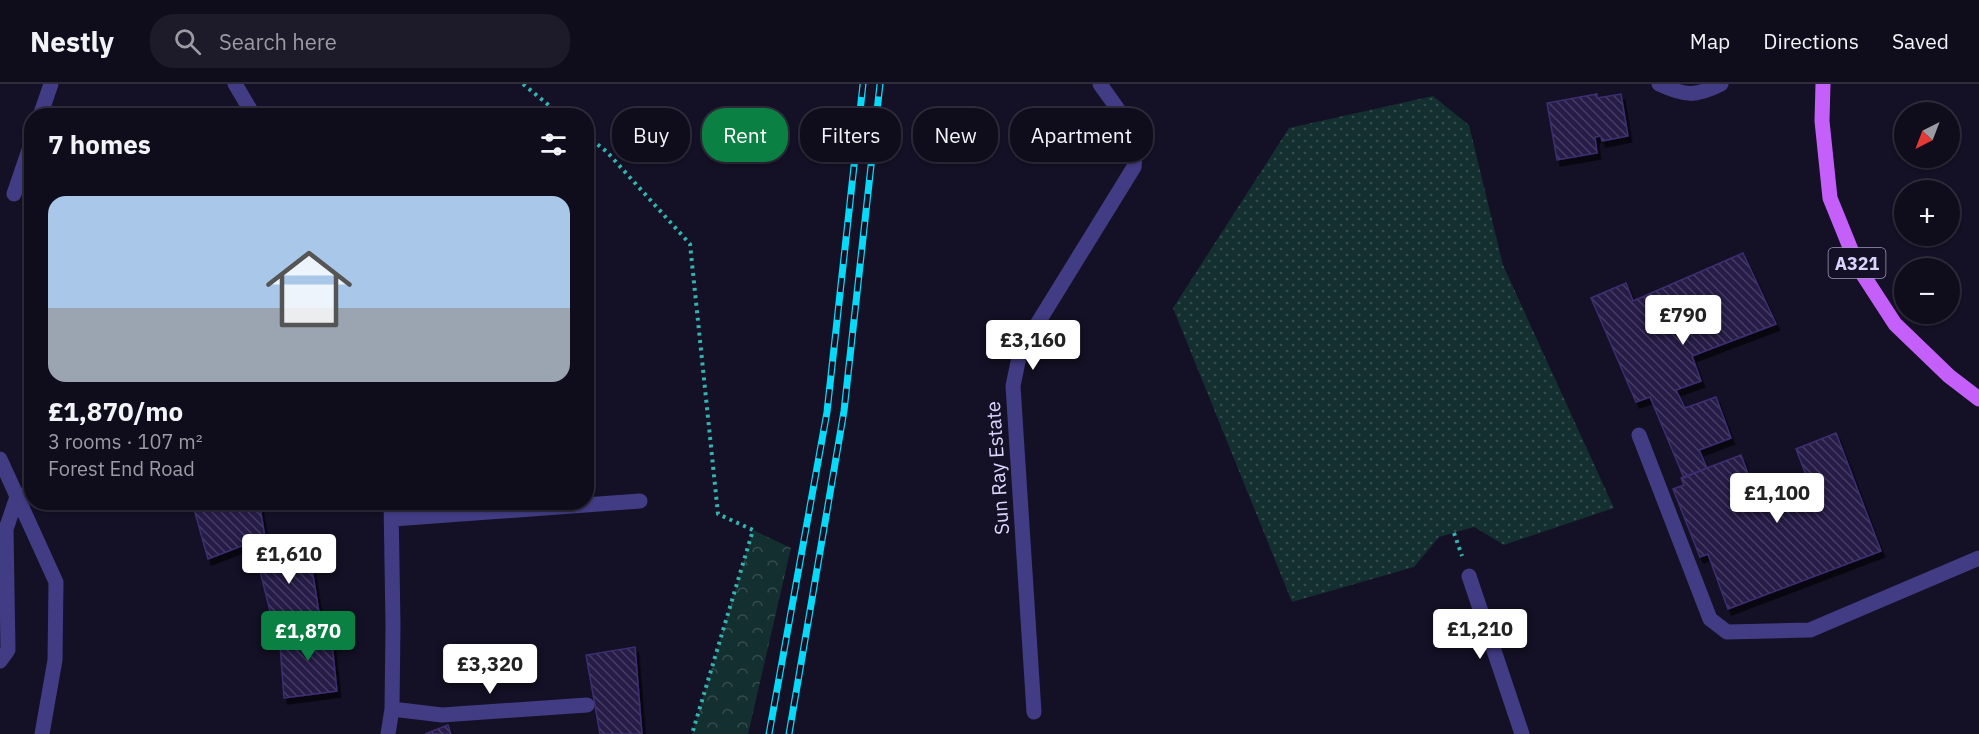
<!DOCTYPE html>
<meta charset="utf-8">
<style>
body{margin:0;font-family:"IBM Plex Sans",sans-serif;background:#1d1a29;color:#f1f3f6;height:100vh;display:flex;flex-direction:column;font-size:22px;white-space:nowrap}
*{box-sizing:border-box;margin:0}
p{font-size:20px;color:#9b9ba3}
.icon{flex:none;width:33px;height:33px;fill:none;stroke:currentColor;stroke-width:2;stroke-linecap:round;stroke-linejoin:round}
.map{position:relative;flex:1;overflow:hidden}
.drawer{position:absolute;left:24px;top:24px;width:570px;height:402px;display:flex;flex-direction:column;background:#0f0c1c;border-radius:24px;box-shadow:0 2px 4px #0004,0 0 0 2px #2f2c3b}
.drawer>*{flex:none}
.top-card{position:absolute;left:612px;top:24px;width:570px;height:54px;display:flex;gap:12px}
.needle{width:39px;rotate:222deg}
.tools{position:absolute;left:1894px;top:18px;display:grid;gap:12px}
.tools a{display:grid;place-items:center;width:66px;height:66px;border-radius:50%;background:#0f0c1c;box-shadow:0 2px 4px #0004,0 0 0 2px #2f2c3b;font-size:30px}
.price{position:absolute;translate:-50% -51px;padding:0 14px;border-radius:6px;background:#fff;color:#222;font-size:20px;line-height:39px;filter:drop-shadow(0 2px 3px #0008)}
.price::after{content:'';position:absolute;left:50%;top:36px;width:18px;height:14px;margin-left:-9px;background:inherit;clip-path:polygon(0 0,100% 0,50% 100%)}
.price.selected{background:#0b8043;color:#fff}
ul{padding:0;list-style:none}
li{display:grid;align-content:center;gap:12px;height:318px;padding:0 24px}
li+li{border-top:2px solid #2f2c3b}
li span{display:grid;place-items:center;height:186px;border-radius:18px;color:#555}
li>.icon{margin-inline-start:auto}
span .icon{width:108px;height:108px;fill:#fffc;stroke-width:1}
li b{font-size:26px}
h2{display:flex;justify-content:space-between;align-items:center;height:72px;padding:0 24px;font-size:26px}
.chip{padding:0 21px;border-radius:24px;background:#0f0c1c;box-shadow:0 2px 4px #0004,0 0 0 2px #2f2c3b;font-size:21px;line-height:54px}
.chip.selected{background:#0b8043;color:#fff}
header{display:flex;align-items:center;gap:36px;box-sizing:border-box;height:84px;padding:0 30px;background:#0f0c1c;border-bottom:2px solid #2f2c3b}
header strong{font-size:28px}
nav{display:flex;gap:33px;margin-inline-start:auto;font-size:21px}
.search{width:420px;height:54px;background:#1d1a29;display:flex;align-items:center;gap:15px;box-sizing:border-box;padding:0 21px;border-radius:24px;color:#9b9ba3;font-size:22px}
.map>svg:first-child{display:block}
</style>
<header>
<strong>Nestly</strong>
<div class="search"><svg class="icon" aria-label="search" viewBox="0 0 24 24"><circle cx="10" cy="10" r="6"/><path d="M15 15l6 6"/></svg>Search here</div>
<nav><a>Map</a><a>Directions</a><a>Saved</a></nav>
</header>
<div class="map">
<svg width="1979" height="650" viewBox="0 0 1979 650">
<defs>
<pattern id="grass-dots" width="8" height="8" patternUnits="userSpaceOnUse" patternTransform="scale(1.5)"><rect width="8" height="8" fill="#132f2f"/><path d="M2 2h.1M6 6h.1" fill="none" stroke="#354c4e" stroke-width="1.8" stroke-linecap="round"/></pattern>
<pattern id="forest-crowns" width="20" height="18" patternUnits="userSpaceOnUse" patternTransform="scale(1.5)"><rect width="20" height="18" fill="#132f2f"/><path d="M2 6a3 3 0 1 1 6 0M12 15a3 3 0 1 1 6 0" fill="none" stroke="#354c4e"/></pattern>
<pattern id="building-back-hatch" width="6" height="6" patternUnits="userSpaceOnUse" patternTransform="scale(1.5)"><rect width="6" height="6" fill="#261c46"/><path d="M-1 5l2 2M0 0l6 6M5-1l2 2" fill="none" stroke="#453c62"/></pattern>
<filter id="shadow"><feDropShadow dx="3.5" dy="6" stdDeviation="0" flood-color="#0009"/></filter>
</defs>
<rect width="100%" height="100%" fill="#141025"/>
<!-- grass -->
<path fill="url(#grass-dots)" d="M1433,12l36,29 34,140 111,243 -110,37 -30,-18 -35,10 -25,30 -122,35 -119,-294 116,-180z"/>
<!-- forest -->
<path fill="url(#forest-crowns)" d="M753,446l38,18 -43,186h-56z"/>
<!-- building -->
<path fill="url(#building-back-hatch)" stroke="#3e2f71" stroke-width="1.5" filter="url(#shadow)" d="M1597,10v4l24,-4 7,42 -26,5 -1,-5 -6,1 2,16 -40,7 -10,-57z
M1743,169l33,71 -84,32 9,25 -25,9 9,18 31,-11 15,41 -32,12 8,18 -23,10 -34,-81 -14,5 -45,-104 35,-15 7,18z
M1836,349l45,118 -153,58 -20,-55 -8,3 -27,-68 11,-4 -3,-7 60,-23 13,35 -5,2 6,17 56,-21 -15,-39z
M192,418h67l6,35 -57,22z
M288,453l6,18 17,7 9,57 -46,8 -15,-60 12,-5 -6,-20z
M330,541l7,66 -53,7 -5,-66z
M635,563l7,87h-42l-14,-79z
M448,641l3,9h-26z"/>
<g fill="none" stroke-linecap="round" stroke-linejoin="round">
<!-- path -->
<path stroke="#33b4b0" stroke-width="4" stroke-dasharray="3 4.5" stroke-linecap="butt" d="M523,0l39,32
M586,51l21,17 83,92 28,270 35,16 -61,204
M1454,449l8,23"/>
<!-- minor -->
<path stroke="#413c83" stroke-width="15" d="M235,0l19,32
M1659,0c26,12 36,13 62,0
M40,32l11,-32
M14,110l18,-53
M1639,351l71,184 17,13 83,-2 169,-72
M0,375l56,123 -1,78 -13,74
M393,435l247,-18
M1469,492l53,158
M0,577l8,-11 -2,-121 12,-35
M392,625l50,6 145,-10
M1034,628l-21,-326 6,-29 12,-23 103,-167c5,-36 -15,-55 -34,-83
M388,650l4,-25 1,-84 -2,-123"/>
<!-- major -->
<path stroke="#c55ffa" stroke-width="15" d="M1823,0l-1,37 8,77 28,69 37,57 54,52 30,23"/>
<!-- rail casing -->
<g stroke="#07d9f8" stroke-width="7">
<path id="rail" d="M769,650l58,-322 36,-328
M789,650l55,-323 36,-327"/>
</g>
<!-- rail -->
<use href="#rail" stroke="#141025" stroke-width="4.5" stroke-dasharray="14" stroke-linecap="butt"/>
</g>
<g text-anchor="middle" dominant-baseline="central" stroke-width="4.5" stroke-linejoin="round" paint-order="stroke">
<!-- shield labels -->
<rect fill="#141025" stroke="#9f9abd" stroke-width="1.5" x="1828.5" y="164" width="57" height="30" rx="4.5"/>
<g font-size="18" font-weight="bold" fill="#dbd5fe">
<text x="1857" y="179">A321</text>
</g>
<!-- street labels -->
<g font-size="20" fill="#dbd5fe" stroke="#141025">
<text transform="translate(997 384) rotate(-94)">Sun Ray Estate</text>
</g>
</g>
</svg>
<div class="tools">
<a><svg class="needle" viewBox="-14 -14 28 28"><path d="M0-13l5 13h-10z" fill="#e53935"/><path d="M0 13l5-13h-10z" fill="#9b9ba3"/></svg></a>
<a>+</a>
<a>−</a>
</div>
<b class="price" style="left:1683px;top:262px">£790</b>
<b class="price" style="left:1033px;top:287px">£3,160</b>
<b class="price" style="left:1777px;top:440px">£1,100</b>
<b class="price" style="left:289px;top:501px">£1,610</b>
<b class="price" style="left:1480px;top:576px">£1,210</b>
<b class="price selected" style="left:308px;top:578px">£1,870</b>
<b class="price" style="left:490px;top:611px">£3,320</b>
<div class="top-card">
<a class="chip">Buy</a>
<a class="chip selected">Rent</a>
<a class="chip">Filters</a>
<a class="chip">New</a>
<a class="chip">Apartment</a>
</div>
<section class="drawer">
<h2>7 homes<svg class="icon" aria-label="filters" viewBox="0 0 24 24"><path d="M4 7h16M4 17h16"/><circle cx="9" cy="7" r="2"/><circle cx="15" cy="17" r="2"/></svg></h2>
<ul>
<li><span style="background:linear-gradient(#a9c7e8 60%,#9aa5b1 0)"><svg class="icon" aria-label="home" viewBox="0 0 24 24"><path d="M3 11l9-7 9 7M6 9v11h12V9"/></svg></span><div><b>£1,870/mo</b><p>3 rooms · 107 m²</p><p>Forest End Road</p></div></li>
</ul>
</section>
</div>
